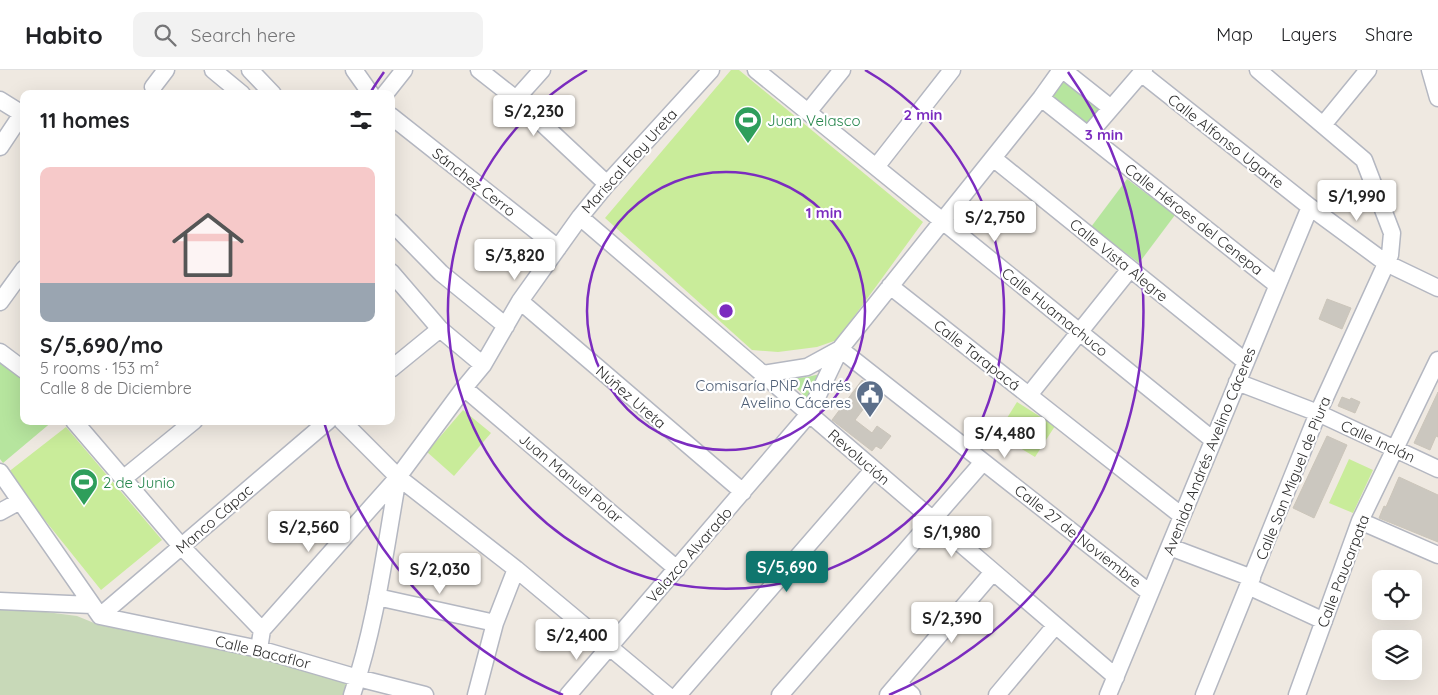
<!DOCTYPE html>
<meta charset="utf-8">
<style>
body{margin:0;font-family:Quicksand,sans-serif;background:#f2f2f2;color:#202124;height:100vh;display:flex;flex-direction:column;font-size:19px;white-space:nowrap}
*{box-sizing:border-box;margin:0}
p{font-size:16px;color:#757577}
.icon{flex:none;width:28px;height:28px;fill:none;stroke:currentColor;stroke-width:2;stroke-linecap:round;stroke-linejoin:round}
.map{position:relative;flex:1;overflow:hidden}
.side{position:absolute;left:20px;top:20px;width:375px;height:335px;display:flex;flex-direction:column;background:#fff;border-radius:10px;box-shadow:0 5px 20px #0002}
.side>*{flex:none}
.buttons{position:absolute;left:1372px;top:500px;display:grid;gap:10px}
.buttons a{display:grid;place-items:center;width:50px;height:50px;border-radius:10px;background:#fff;box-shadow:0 5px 20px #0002;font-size:25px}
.price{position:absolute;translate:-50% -42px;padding:0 11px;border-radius:5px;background:#fff;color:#222;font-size:16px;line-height:32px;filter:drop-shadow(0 1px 2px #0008)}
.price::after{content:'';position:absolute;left:50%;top:30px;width:15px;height:11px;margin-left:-8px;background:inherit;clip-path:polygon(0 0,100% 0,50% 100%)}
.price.selected{background:#0f766e;color:#fff}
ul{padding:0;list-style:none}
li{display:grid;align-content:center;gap:10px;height:265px;padding:0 20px}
li span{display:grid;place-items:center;height:155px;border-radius:10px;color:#555}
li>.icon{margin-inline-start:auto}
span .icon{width:90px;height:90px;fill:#fffc;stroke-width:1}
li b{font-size:21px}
h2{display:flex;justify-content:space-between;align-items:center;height:60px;padding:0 20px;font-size:21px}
header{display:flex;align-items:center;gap:30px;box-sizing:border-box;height:70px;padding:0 25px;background:#fff;border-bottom:1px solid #e0e0e0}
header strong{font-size:24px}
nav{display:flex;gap:28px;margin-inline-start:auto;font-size:18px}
.search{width:350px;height:45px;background:#f2f2f2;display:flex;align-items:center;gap:12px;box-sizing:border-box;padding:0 18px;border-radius:10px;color:#757577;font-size:19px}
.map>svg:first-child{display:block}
</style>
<header>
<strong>Habito</strong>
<div class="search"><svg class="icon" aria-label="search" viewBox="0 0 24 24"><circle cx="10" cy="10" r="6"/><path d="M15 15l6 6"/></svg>Search here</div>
<nav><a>Map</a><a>Layers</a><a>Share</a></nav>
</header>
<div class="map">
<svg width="1438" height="625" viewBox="0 0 1438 625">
<rect width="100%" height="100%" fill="#efe9e1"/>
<!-- green -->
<path fill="#b6e59e" d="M1064,9l38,31 -14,17 -38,-31z
M1127,109l48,36 -36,48 -48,-36z
M0,291l24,19v41h29l-50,42 -3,-4z
M825,303l-17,26 -21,-20 20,-2z"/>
<!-- cemetery -->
<path fill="#c8d9b8" d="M0,536l77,10 22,9 252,52 -5,18h-346z"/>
<!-- pitch -->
<path fill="#c9ec9a" d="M731,0h8l184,152 -86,118 -20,7 -39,5 -26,-2 -147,-132z
M1017,332l38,24 -20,31 -38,-23z
M463,340l28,23 -37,43 -27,-24z
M66,357l96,113 -61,50 -94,-117z
M1349,389l24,11 -20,43 -24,-10z"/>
<!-- building -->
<path fill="#cbc7bf" stroke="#cbc5ba" d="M1327,229l24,9 -9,21 -23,-10z
M862,310l15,11 -22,29 17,13 5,-7 14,10 -10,13 -5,-3 -4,5 -40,-31z
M1438,322v45l-2,-1 -6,14 -16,-7z
M1342,327l8,3 1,-2 9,4 -5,11 -17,-7z
M1327,366l20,9 -33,73 -21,-10z
M1399,407l39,18v47l-59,-24 5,-12 2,1z"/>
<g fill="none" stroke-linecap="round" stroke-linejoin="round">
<!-- minor casing -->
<g stroke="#b4b7c1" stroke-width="19">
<path id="minor" d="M213,0l29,24
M250,0l23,24
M354,0l17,24
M479,0l37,29 91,85
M756,0l457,370
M1063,0l48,38
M1430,0l8,28
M1141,3l169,134 76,56 52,25
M153,17l13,-17
M385,24l19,-24
M1041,28l236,187
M516,29l26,-29
M0,30l24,15
M808,42l34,-42
M391,46l167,132
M1323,55l45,-55
M1088,65l56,-65
M0,77l22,-33
M993,88l253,204
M876,97l76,-97
M580,147l536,460
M391,152l50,51 65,53
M391,202l49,57 43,36
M890,216l292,230
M520,231l223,191
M0,232l24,-33
M0,282l24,18
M391,299l49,-40
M763,304l44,-7 33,-18 310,244
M1237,312l81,31 120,56
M464,318l213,181
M1029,325l101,-126
M74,351l107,125 81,84
M342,351l56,56 118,92 151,126
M0,402l100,144
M124,408l70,-57
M0,442l20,-11
M1360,451l78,34
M1170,477l82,31
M1248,516l76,35
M377,527l118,26
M0,531l92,4
M100,546l159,33 99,29 67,17
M100,546l228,-195
M259,579l3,-19 136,-153 66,-89 19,-23 37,-64 60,-84 27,-33 104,-114
M898,613l14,12
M352,625c24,-70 33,-145 46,-218
M476,625l19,-72 21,-54
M568,625l241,-281 31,-65 201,-251 20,-28
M678,625l195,-225
M780,625l203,-233
M888,625l105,-123
M997,625l58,-69
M1108,625l202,-488
M1204,625l114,-282 72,-158 2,-22 -28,-73 -106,-90
M1297,625l63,-174 78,-161"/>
</g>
<!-- minor -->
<use href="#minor" stroke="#fff" stroke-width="16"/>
</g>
<!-- distance rings -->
<g fill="none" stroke="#7b2cbf" stroke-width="2.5">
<circle cx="726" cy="241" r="139"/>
<path d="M865 0A278 278 0 1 1 587 0"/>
<path d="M563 625A417 417 0 0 1 324 352M370 23A417 417 0 0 1 384 2M1068 2A417 417 0 0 1 889 625"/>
</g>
<!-- icons -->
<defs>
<g id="stadium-pin" transform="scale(1.4375)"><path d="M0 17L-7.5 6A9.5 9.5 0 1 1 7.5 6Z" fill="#2e9e5b" stroke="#fff"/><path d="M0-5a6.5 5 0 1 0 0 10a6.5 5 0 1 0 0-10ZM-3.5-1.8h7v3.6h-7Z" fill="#fff"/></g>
<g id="civic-pin" transform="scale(1.4375)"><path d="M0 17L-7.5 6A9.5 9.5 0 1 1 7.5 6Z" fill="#5c6f8a" stroke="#fff"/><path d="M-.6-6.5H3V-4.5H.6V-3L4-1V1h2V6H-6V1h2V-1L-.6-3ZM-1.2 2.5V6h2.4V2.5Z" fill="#fff"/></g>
</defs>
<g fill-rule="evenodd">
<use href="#stadium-pin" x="748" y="50"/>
<use href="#civic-pin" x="870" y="324"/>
<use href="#stadium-pin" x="84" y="412"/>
</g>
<g text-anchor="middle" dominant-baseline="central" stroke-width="4.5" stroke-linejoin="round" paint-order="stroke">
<!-- leisure labels -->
<g font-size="15" fill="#27864d" stroke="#fff" text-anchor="start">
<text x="767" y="50">Juan Velasco</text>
<text x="103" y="412">2 de Junio</text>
</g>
<!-- street labels -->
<g font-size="15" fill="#2e2e2e" stroke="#fff">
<text transform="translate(1226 71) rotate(38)">Calle Alfonso Ugarte</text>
<text transform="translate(629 91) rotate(-48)">Mariscal Eloy Ureta</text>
<text transform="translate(474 112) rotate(38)">Sánchez Cerro</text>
<text transform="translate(1194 149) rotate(38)">Calle Héroes del Cenepa</text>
<text transform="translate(1119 190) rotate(39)">Calle Vista Alegre</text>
<text transform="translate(1055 242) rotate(39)">Calle Huamachuco</text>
<text transform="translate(977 285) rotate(38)">Calle Tarapacá</text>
<text transform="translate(631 327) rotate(41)">Núñez Ureta</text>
<text transform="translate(1378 371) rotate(25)">Calle Inclán</text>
<text transform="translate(1209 381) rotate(-68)">Avenida Andrés Avelino Cáceres</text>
<text transform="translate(859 387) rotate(41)">Revolución</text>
<text transform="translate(571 408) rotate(40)">Juan Manuel Polar</text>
<text transform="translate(1293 408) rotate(-68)">Calle San Miguel de Piura</text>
<text transform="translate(214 449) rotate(-41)">Manco Cápac</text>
<text transform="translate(1078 466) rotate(38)">Calle 27 de Noviembre</text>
<text transform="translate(689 485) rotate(-49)">Velazco Alvarado</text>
<text transform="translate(1343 501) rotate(-69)">Calle Paucarpata</text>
<text transform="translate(263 582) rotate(14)">Calle Bacaflor</text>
</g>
<!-- service labels -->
<g font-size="15" fill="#4e5e75" stroke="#fff" text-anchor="end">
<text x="851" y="315">Comisaría PNP Andrés<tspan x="851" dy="17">Avelino Cáceres</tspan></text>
</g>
</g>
<circle cx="726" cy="241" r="8" fill="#7b2cbf" stroke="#fff" stroke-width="2.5"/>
<g font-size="15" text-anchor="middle" font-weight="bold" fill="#7b2cbf" stroke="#fff" stroke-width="4.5" stroke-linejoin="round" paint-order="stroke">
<text x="923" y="50">2 min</text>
<text x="1104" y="70">3 min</text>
<text x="824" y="148">1 min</text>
</g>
</svg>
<div class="buttons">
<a><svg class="icon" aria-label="locate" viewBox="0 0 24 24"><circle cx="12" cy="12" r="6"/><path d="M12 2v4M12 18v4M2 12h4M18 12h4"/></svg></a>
<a><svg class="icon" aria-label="layers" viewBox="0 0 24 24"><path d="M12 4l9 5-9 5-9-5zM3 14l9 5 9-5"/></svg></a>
</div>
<b class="price" style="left:534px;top:67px">S/2,230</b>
<b class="price" style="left:1357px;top:152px">S/1,990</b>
<b class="price" style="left:995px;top:173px">S/2,750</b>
<b class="price" style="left:515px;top:211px">S/3,820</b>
<b class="price" style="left:1005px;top:389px">S/4,480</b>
<b class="price" style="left:309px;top:483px">S/2,560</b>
<b class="price" style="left:952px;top:488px">S/1,980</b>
<b class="price selected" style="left:787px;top:523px">S/5,690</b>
<b class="price" style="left:440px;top:525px">S/2,030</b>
<b class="price" style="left:952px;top:574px">S/2,390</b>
<b class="price" style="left:577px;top:591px">S/2,400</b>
<section class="side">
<h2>11 homes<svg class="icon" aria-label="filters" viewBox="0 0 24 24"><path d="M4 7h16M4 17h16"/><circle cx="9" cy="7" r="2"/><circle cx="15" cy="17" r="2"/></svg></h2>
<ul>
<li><span style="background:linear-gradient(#f6c9c9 75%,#9aa5b1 0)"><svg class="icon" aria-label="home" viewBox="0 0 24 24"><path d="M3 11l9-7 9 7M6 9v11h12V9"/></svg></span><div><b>S/5,690/mo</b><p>5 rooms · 153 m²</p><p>Calle 8 de Diciembre</p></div></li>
</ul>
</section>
</div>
